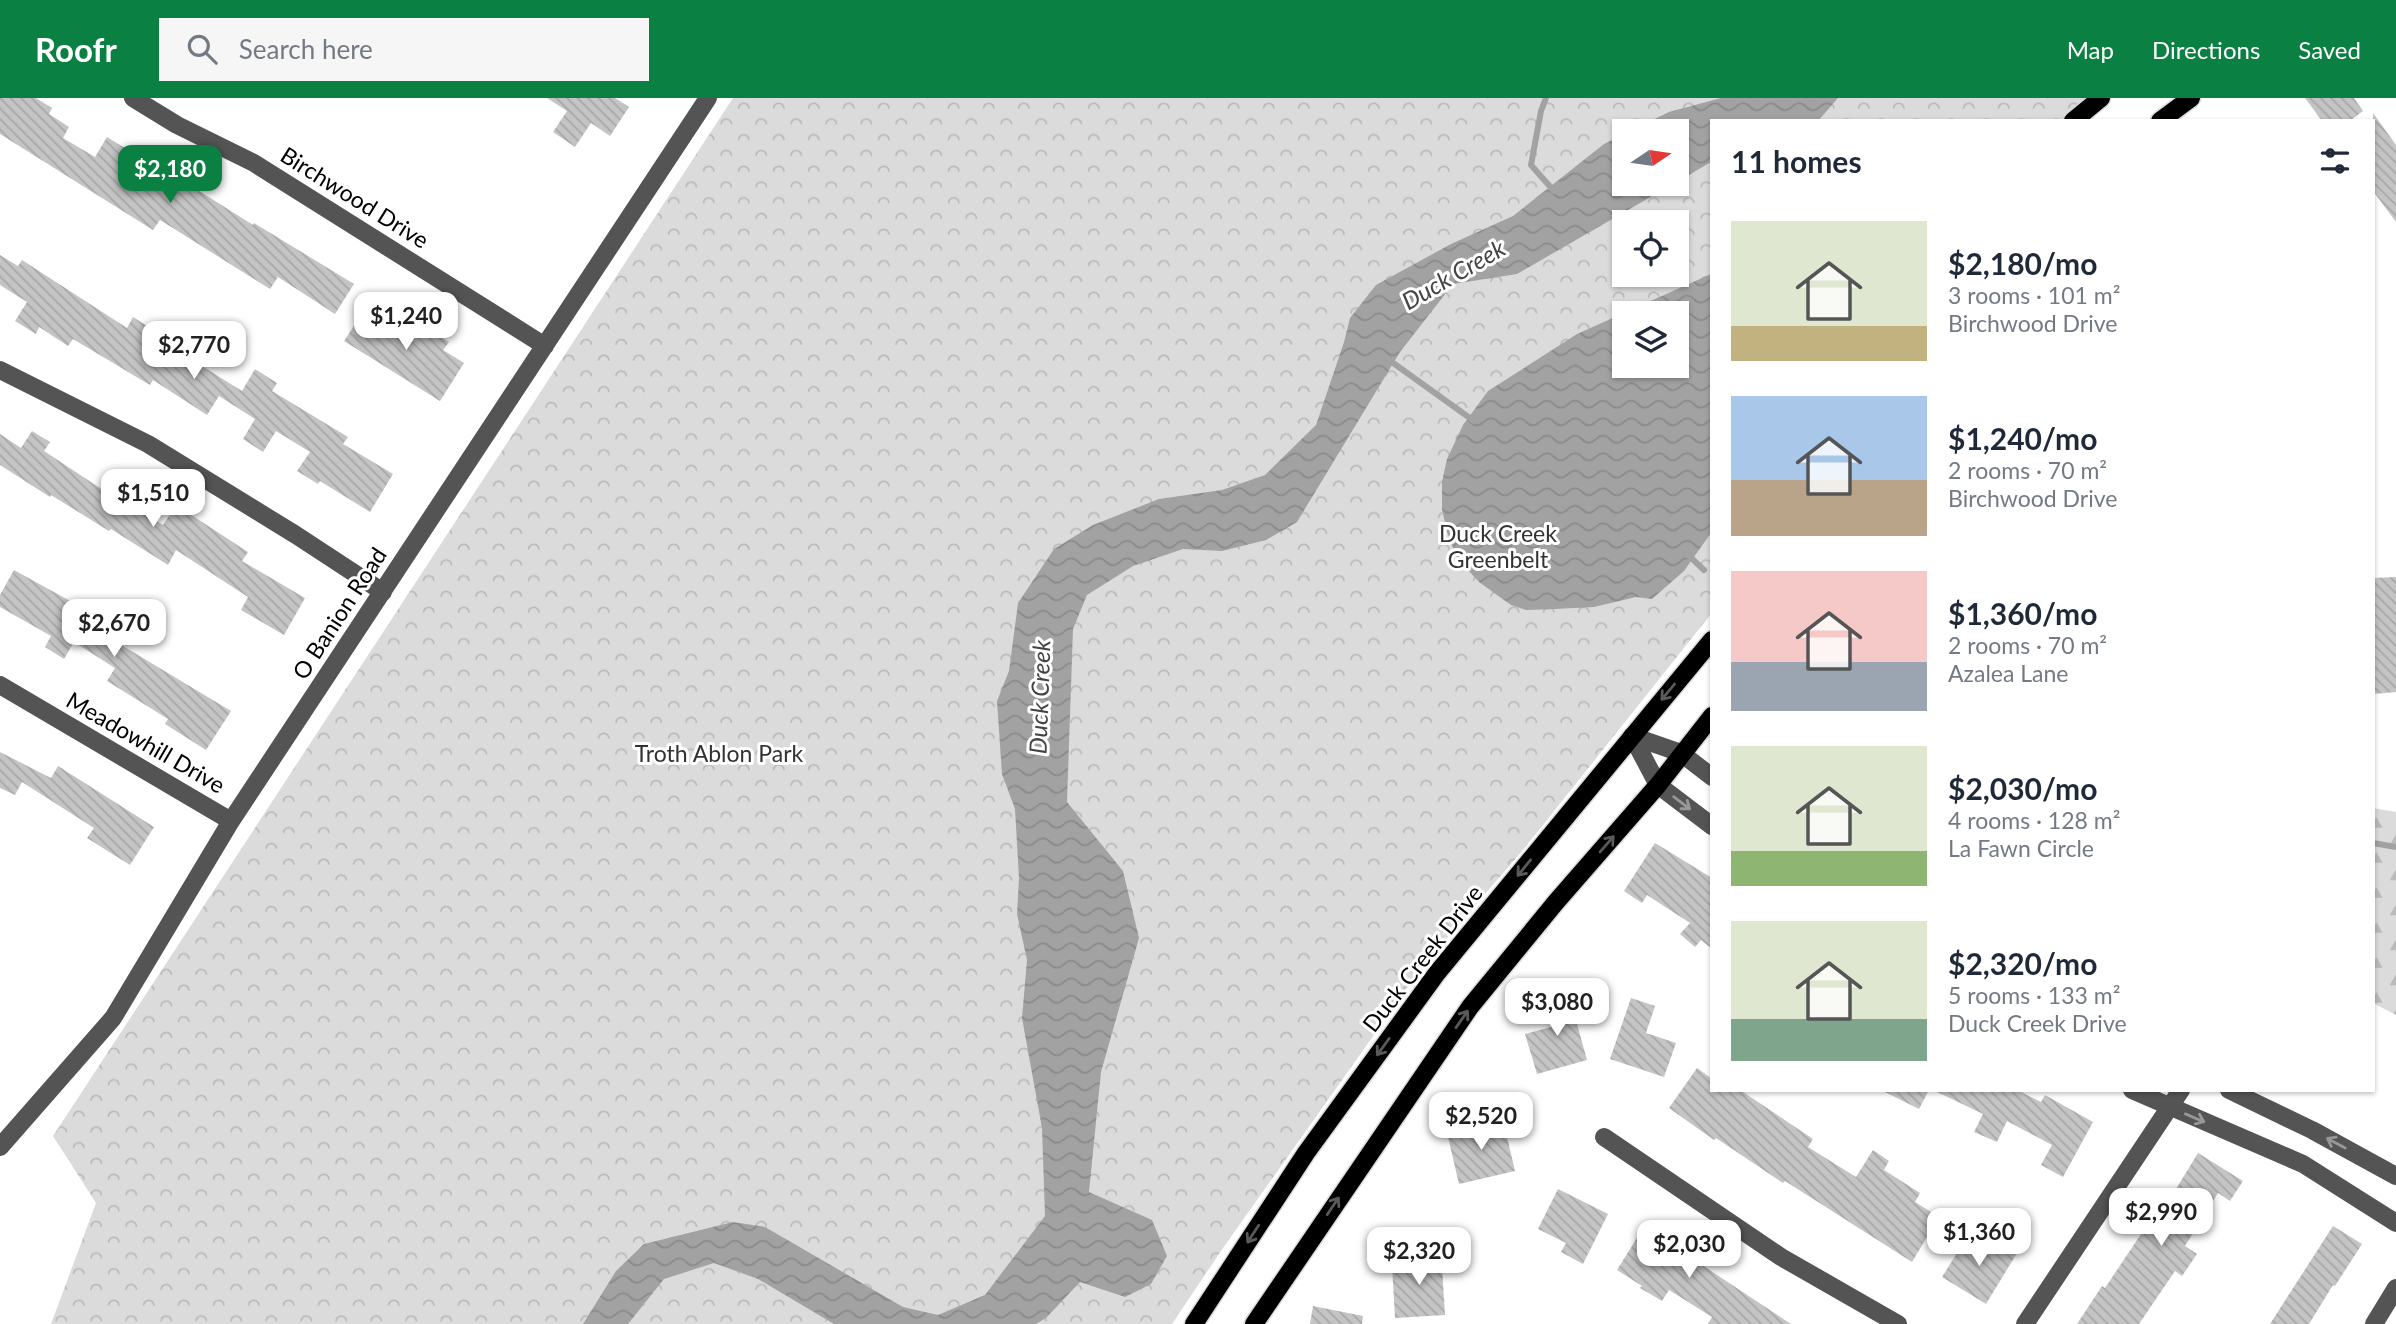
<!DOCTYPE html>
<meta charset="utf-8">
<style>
body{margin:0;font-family:Lato,sans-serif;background:#f6f6f7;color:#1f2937;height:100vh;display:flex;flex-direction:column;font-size:26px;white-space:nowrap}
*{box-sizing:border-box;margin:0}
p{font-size:23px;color:#747a83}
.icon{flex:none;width:38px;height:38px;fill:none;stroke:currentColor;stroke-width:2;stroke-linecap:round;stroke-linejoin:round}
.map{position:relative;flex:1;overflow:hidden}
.details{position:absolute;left:1710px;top:21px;width:665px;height:973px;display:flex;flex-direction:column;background:#fff;border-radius:0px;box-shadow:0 2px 5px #0004}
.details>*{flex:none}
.needle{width:46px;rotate:77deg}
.fabs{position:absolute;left:1612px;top:21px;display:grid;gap:14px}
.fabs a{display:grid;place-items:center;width:77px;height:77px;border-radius:0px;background:#fff;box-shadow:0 2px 5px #0004;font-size:35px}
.price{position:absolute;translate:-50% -60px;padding:0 16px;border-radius:14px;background:#fff;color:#222;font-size:23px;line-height:46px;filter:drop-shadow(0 2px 4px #0008)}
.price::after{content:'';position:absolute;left:50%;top:42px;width:21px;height:16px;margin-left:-10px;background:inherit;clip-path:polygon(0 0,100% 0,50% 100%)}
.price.on{background:#0b8043;color:#fff}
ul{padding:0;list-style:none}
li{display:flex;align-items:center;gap:21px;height:175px;padding:0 21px}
li span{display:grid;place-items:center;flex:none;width:196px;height:140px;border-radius:0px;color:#555}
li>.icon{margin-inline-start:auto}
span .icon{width:84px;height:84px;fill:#fffc;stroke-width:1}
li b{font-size:30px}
h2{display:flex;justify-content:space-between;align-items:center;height:84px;padding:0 21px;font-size:30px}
header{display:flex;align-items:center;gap:42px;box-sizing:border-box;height:98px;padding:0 35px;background:#0b8043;color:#fff}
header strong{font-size:33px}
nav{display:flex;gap:38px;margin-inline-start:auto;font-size:24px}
.search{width:490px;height:63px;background:#f6f6f7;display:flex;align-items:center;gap:18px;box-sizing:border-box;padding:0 24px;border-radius:0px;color:#747a83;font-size:26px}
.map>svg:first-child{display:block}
</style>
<header>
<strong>Roofr</strong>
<div class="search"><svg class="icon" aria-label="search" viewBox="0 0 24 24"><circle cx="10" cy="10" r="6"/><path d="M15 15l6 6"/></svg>Search here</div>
<nav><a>Map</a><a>Directions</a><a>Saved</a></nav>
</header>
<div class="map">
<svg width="2396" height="1226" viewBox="0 0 2396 1226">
<defs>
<pattern id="forest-firs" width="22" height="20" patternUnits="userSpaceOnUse" patternTransform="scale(1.75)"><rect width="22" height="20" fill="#dbdbdb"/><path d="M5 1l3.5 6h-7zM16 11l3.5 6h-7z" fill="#bababa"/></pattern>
<pattern id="park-crowns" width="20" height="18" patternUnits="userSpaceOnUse" patternTransform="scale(1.75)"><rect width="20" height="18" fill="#dbdbdb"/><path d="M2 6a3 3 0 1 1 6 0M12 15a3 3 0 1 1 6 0" fill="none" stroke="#bababa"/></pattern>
<pattern id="water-waves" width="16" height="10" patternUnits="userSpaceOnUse" patternTransform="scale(1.75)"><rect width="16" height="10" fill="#a2a2a2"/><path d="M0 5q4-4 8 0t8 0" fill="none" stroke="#8a8a8a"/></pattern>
<pattern id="building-back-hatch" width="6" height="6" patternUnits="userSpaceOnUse" patternTransform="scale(1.75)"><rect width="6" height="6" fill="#c4c4c4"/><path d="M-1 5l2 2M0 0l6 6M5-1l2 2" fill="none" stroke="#a7a7a7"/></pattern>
</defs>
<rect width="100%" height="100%" fill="#fff"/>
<!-- forest -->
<path fill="url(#forest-firs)" d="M2373,710l23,4v203l-23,-12z"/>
<!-- park -->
<path fill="url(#park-crowns)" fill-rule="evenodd" d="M733,0h1360l-28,23h-353l-1,493 -188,236 -101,117 -199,281 -51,76h-1121l45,-121 -43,-67zM1624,33h52v53h-52zM1624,124h52v53h-52zM1624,215h52v53h-52z"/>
<!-- water -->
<path fill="url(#water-waves)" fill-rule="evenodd" d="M1721,0h117l-20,23h-106l-1,41 -34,20 -1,-51h-46l39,-19z
M1624,36v50h49l-156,90 -64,10 -53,68 -103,170 -31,18 -44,11 -39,-2 -50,17 -46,29 -14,34 -6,173 56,69 16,67 -38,134 -12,120 63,28 15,36 -16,28 -26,13 -45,-15 -34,36 -10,6h-202l-76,-45 -44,-16 -50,16 -36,45h-45l33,-53 28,-27 89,-22 32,5 138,80 35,8 47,-20 60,-79 -3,-88 -20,-110 5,-58 -10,-46 2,-36 -4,-69 -13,-35 -5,-73 12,-30 9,-68 36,-54 39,-24 66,-26 63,-9 43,-15 51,-50 28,-83 6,-24 26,-33 75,-41 62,-28 91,-72z
M1711,176v259l-27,38 -32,28 -16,-2 -42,10 -39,2 -29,1 -15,-5 -32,-23 -22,-24 -10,-26 -5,-23v-27l5,-23 16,-34 25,-34 89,-57zM1624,215h52v53h-52z"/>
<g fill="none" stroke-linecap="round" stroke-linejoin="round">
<!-- stream -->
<path stroke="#a2a2a2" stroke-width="6" d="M1546,0l-5,13 -10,54 23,26
M1389,262l85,61
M1688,457l16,15
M2373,745l23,4"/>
</g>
<!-- building -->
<path fill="url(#building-back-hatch)" d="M0,0h36l16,10 -3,6 20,13 -6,11 32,19 12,-20 21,13 -10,17 32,21 13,-20 90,57 1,-2 100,61 -19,30 -57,-37 -8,12 -110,-69 -7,10 -153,-96z
M547,0h68l14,9 -19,29 -19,-13 -16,24 -22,-15 14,-21z
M2305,0h49l9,13 -13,10h-28z
M2373,15l23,32v77l-23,-31z
M0,157l18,11 4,-6 105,68 6,-11 43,27 -3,4 69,43 13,-22 22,14 -5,8 76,46 -5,7 50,30 -23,38 -50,-31 -2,3 -21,-13 13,-19 -34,-21 -13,21 -20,-13 12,-20 -36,-23 -12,19 -54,-35 -3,5 -77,-46 -5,7 -29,-19 -3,7 -21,-13 12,-19 -27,-17z
M380,209l43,29 5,-7 21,13 -6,8 21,13 -24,38 -96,-60 17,-26 10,6z
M32,333l18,11 -6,9 62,41 12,-20 21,12 -12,18 36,23 13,-20 72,47 -6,9 63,37 -21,37 -43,-25 7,-13 -72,-47 -8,15 -57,-36 -2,2 -58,-36 -1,2 -50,-32v-31l21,14z
M14,472l58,32 41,26 -5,9 123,74 -25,39 -41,-26 3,-5 -61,-38 8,-13 -41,-26 -10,17 -19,-12 6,-11 -51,-29v-12z
M2396,479v115l-23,2v-116z
M0,654l51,26 7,-12 96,61 -24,38 -43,-27 7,-10 -72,-46 -7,13 -15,-7z
M1655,745l57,35v71l-11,-9 -6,7 -15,-13 10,-11 -43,-28 -5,8 -18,-12z
M1569,897l18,65 -50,14 -12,-40 26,-7 -7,-25z
M1631,900l24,8 -9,27 30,10 -12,34 -54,-18z
M1697,970l15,11v11h28l73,49 -5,8 48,30 17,-27 16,11 -5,9 36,23 -5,9 24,15 -27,45 -127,-81 -2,2 -67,-45 -2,2 -45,-32z
M1881,992h48l-10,19z
M1933,992h84l24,12 4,-7 48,27 -30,55 -22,-12 11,-20 -45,-24 -10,21 -23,-10 9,-18z
M1503,1022l12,51 -56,13 -12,-51z
M2198,1055l45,28 -13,20 -12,-8 -33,53 12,8 -15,22 -7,-5 -36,53h-62l25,-38 3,2 44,-66 5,3z
M1558,1091l50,25 -25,50 -22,-12 5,-9 -28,-14z
M1648,1122l46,30 -4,7 101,67h-83l4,-7 -43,-27 -7,11 -22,-13 2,-2 -25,-16z
M2333,1128l29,18 -27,42 -2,-1 -24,39h-39z
M1967,1139l23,14 7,-11 20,13 -31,51 -44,-27z
M1441,1153l4,64 -50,3 -3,-53 26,-1 -1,-11z
M1313,1208l50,10 -1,8h-52z"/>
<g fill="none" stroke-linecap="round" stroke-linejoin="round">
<!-- major casing -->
<g stroke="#dbdbdb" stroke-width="21">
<path id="major" d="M2073,23l28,-23
M2160,23l31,-23
M1194,1226l112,-171 131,-180 275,-333
M1254,1226l216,-317 86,-105 102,-117 54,-69"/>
</g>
<!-- minor -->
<path stroke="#545454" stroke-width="18" d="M133,0l44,27 77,38 291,183
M0,272l148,74 148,91 87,57
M0,587l231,136
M1632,638l26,49 54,41
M1632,638l49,17 31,24
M2132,992l171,74 93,59
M2229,992l83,40 84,46
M1604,1039l177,120 117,67
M0,1049l113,-129 118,-197 477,-723
M2025,1226l156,-234
M2374,1226l22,-36"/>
<!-- major -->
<use href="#major" stroke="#000" stroke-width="18"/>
</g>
<!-- one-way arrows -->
<defs><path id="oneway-shaft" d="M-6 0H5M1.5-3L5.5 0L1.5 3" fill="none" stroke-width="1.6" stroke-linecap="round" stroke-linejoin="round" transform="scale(1.75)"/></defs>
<g stroke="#595959">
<use href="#oneway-shaft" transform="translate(1668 594) rotate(130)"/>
<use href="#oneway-shaft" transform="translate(1607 746) rotate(-49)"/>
<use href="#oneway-shaft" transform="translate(1524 770) rotate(129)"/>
<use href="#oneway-shaft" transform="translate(1462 921) rotate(-55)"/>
<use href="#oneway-shaft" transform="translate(1383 949) rotate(126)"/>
<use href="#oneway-shaft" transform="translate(1333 1108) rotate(-56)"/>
<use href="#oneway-shaft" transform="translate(1253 1136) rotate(123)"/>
</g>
<g stroke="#989898">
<use href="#oneway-shaft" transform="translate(1682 705) rotate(37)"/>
<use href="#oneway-shaft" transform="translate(2195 1020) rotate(23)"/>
<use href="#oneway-shaft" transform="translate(2336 1045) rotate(-152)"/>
</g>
<g text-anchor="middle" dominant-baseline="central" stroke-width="6" stroke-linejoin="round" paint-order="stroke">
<!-- street labels -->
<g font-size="23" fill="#000" stroke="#fff">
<text transform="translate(355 99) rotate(32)">Birchwood Drive</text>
<text transform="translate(339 515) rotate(-57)">O Banion Road</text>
<text transform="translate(146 644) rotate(30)">Meadowhill Drive</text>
<text transform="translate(1422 860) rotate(-52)">Duck Creek Drive</text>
</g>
<!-- park labels -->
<g font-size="23" fill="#323232" stroke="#fff">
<text x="1498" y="435">Duck Creek<tspan x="1498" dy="26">Greenbelt</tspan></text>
<text x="719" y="655">Troth Ablon Park</text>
</g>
<!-- water labels -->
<g font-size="24" font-style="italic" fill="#434343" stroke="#fff">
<text transform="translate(1453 176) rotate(-30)">Duck Creek</text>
<text transform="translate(1039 599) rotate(-88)">Duck Creek</text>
</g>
</g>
</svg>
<div class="fabs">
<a><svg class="needle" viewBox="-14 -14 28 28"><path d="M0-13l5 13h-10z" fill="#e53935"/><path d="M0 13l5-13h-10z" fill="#747a83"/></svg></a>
<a><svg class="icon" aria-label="locate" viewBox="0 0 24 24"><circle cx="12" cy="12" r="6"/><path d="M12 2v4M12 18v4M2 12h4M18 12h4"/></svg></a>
<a><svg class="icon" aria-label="layers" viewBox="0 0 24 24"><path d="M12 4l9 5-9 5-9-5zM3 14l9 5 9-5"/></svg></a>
</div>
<b class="price on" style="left:170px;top:107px">$2,180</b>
<b class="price" style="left:406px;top:254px">$1,240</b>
<b class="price" style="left:194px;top:283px">$2,770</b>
<b class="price" style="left:153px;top:431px">$1,510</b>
<b class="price" style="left:114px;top:561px">$2,670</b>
<b class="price" style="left:1557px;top:940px">$3,080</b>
<b class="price" style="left:1481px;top:1054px">$2,520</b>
<b class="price" style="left:2161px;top:1150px">$2,990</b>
<b class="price" style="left:1979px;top:1170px">$1,360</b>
<b class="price" style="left:1689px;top:1182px">$2,030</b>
<b class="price" style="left:1419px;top:1189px">$2,320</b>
<section class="details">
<h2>11 homes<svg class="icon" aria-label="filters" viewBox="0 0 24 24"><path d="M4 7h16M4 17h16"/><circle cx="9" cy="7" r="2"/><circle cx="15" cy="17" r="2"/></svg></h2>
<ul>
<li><span style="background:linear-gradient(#dfe7d0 75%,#c2b280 0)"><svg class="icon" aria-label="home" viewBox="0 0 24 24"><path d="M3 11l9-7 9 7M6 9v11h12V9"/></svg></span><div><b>$2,180/mo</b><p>3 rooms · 101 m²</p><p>Birchwood Drive</p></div></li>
<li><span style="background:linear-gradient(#a9c7e8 60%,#b9a48a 0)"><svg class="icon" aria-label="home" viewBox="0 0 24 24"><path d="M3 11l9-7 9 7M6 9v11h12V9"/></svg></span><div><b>$1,240/mo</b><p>2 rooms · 70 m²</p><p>Birchwood Drive</p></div></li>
<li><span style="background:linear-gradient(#f6c9c9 65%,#9aa5b1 0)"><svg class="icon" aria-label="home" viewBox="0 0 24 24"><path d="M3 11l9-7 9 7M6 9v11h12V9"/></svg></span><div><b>$1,360/mo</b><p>2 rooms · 70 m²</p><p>Azalea Lane</p></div></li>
<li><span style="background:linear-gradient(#dfe7d0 75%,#8fb573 0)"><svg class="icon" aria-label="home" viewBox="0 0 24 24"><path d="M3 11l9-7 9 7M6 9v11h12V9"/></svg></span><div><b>$2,030/mo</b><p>4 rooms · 128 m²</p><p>La Fawn Circle</p></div></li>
<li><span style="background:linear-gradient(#dfe7d0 70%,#7fa58c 0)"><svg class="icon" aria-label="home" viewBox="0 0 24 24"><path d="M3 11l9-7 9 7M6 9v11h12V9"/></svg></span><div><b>$2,320/mo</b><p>5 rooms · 133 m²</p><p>Duck Creek Drive</p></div></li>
</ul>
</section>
</div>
